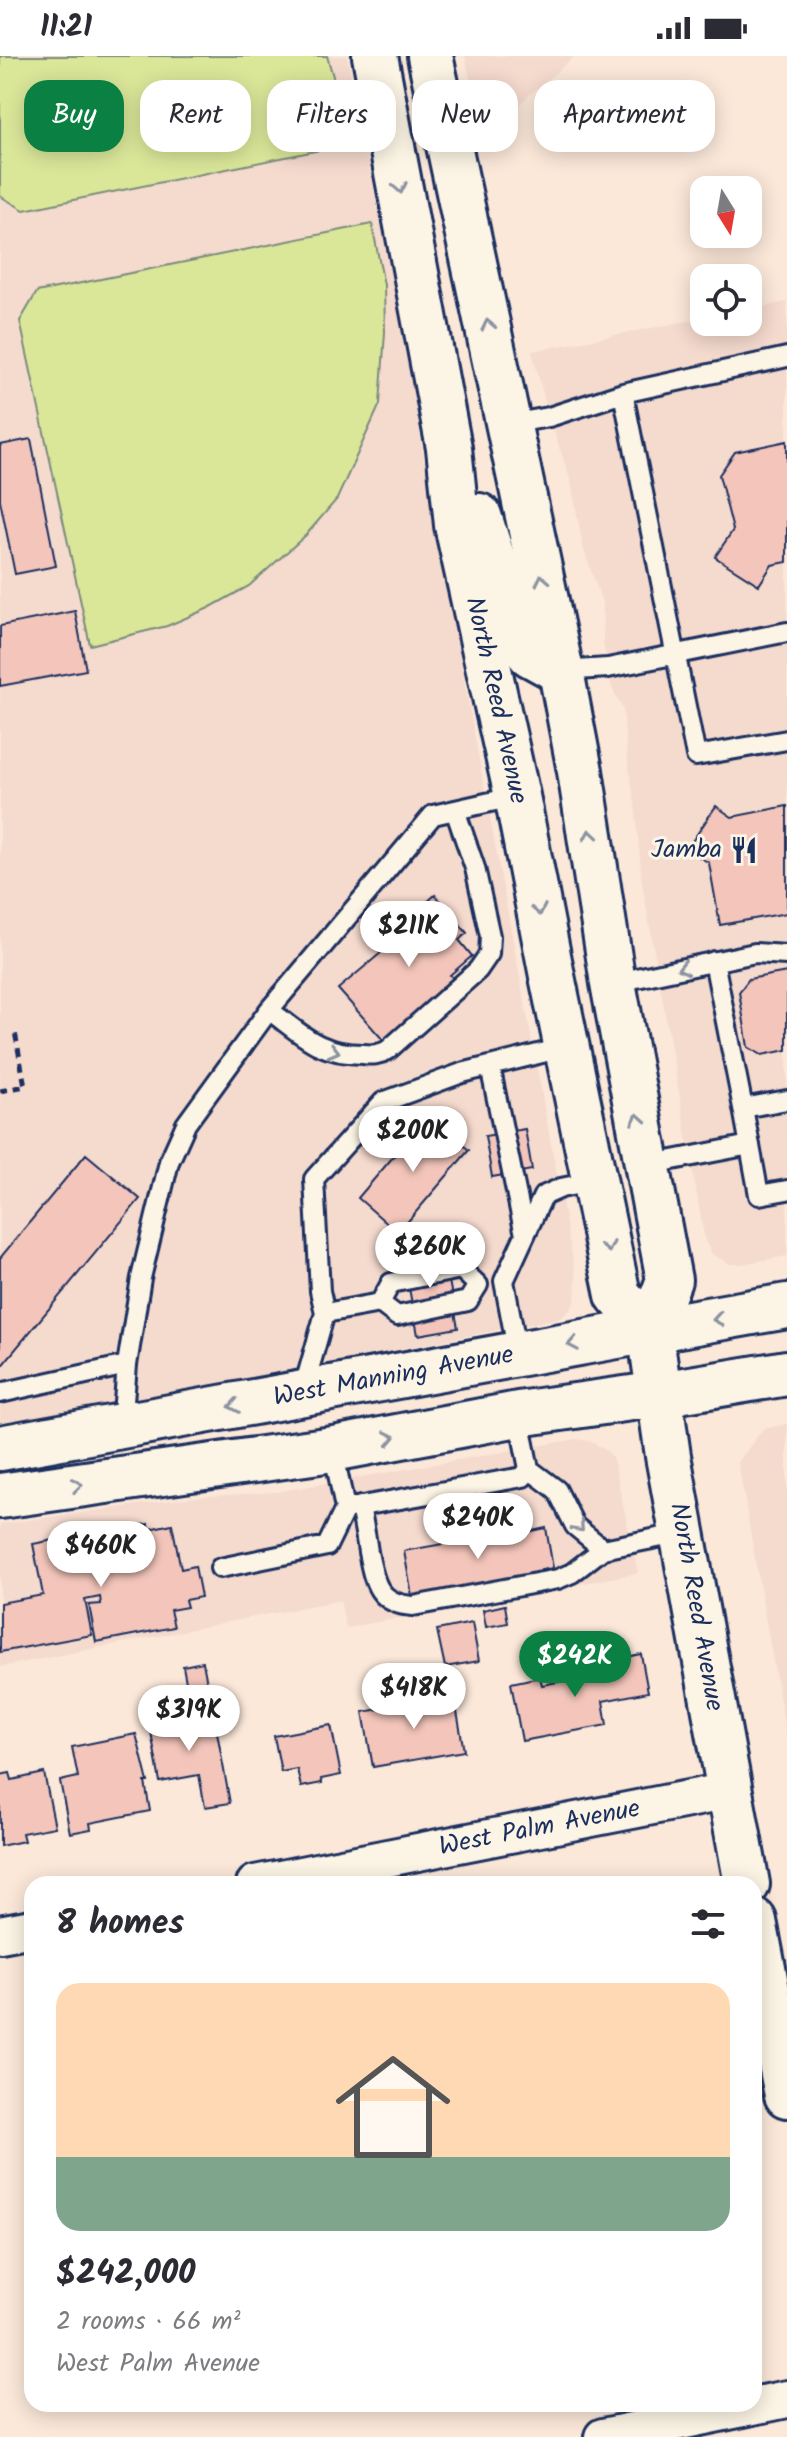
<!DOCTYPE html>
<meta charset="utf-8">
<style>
body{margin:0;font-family:Kalam,sans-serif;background:#f2f2f3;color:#2b2b33;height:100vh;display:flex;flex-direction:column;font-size:30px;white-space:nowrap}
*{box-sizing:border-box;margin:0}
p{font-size:26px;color:#7c7c81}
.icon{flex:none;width:44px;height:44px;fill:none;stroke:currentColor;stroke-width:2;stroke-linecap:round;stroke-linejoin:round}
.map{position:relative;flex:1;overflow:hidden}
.drawer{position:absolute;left:24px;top:1820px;width:738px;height:536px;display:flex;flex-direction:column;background:#fff;border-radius:24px;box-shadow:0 4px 20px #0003}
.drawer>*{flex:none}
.guide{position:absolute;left:24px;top:24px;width:740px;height:72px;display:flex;gap:16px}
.needle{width:52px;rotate:169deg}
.controls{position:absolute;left:690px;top:120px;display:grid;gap:16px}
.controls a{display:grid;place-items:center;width:72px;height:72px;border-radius:16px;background:#fff;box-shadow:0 4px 20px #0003;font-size:40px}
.price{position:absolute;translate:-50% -68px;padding:0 18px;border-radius:28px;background:#fff;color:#222;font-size:26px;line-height:52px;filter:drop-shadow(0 2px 4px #0008)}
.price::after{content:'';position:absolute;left:50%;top:48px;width:24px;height:18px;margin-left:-12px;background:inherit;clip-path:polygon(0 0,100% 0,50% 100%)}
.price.selected{background:#0b8043;color:#fff}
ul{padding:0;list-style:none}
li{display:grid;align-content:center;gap:16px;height:424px;padding:0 32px}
li span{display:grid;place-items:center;height:248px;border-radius:24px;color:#555}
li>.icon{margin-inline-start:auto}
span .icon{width:144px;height:144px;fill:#fffc;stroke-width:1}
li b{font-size:34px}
h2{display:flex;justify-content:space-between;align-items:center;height:96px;padding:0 32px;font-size:34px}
.pill{padding:0 28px;border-radius:24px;background:#fff;box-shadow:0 4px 20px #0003;font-size:28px;line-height:72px}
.pill.selected{background:#0b8043;color:#fff}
.status{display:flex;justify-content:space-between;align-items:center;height:56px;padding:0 40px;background:#fff;direction:ltr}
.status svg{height:22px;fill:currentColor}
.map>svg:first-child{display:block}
</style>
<div class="status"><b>11:21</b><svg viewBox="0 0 49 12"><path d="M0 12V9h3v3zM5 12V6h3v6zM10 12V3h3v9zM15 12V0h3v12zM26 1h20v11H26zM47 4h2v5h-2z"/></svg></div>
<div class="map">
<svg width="787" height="2381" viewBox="0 0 787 2381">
<rect width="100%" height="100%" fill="#fbe8d9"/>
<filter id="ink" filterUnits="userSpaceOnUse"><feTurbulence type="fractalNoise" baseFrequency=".0125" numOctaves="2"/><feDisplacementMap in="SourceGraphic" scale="16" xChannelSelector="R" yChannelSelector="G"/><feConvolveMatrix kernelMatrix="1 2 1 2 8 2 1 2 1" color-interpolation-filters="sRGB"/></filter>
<g filter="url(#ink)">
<!-- built -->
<path fill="#f5dace" d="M0,0h347l62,306 14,93 43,235 110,587 -1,24 -5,9 -10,8 -560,108z
M465,0h110l-47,40 -23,23 -20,28z
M787,246v954l-46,8h-10l-18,-9 -8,-14 -63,-359 -7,-79 -8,-47 -4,-47 -11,-21 -9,-46v-37l-20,-58 -12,-65 -22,-65 -17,-66 172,-33v4h44v-12z
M787,1368v316l-49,-278 25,-33z
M577,1383l16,3 15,10 5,7 25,114 -292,55 -6,-28 -340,67v-143l194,-27 82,-5z"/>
<!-- green -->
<path fill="#dae799" stroke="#7a8b7c" stroke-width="2" d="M0,0h327l15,51 8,37 -326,66 -24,-14z
M372,168l12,61 1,47 -5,72 -43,95 -31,36 -57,51 -40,22 -42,18 -77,19 -70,-324 17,-29z"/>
<!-- building -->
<path fill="#f4c6bb" stroke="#1b2f5e" stroke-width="2" d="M31,383l25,127 -41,8 -15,-74v-55z
M787,385v121l-15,3 -13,20 -44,-28 18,-27 -14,-55 16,-23z
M75,555l11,59 -86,16v-60z
M716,750l16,11 55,-11v107l-67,12 -11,-62 -22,-14z
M435,839l32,38 -8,7 13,16 -22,19 5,5 -71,61 -46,-52 44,-37 -5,-5z
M787,916v78l-25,5 -14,-8 -9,-55 10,-13z
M428,1060l41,34 -71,83 -40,-35z
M525,1073l7,41 -40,7 -7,-41z
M86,1098l54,45 -140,169v-110z
M442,1188l16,84 -40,7 -16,-83z
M148,1468l1,5 23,-5 9,45 14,-3 6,31 -16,3 2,7 -17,3 4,17 -78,15 -7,-37 12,-1 -1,-7 -15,3 7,35 -92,17v-49l43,-8 -10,-51 51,-10 2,9 15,-3 -1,-7z
M532,1472v3l14,-3 7,40 -12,2v3l-129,23 -8,-45z
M505,1549l3,18 -22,4 -3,-17z
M472,1567l7,38 -34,6 -8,-37z
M641,1598l7,38 -45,9 4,24 -85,16 -11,-58 29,-6 2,8 66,-13 -2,-11z
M203,1606l5,27 -20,4 -5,-27z
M454,1639l10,56 -91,16 -10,-55z
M186,1651l4,19 25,-5 15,82 -25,4 -6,-32 -39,7 -12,-67z
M331,1669l10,50 -20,4 1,4 -21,4 -4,-18 -16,3 -7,-36z
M136,1678l12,48h-3l5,29 -60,12 1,6 -21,4 -10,-52 18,-4 -6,-30z
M10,1717l2,7 32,-7 11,54 -33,6 2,8 -24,5v-71z"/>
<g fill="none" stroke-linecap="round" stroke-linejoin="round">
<!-- service casing -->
<g stroke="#1b2f5e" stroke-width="24">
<path id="service" d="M623,337l73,363 91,-16
M510,368l39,-7 74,-24 164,-36
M561,615l47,-3 179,-36
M714,905l29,147
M613,927l142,-30 32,2
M269,954c34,25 49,44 94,44 9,1 16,1 25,-4l90,-80 11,-16 1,-18 -15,-68 -20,-58
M490,1010l35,169
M787,1044l-44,8 16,87 28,-5
M647,1109l103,-20
M461,1213l17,16 -10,16 -71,15 -17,-13 11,-20z
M325,1257l55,-10
M518,1298l-14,-73 39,-85 18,-8 34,-7
M0,1337l127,-28
M302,1338l23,-81 -5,-22 -6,-112 69,-77 79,-29 104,-26
M518,1358l11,55 28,21 18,36 28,23 79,-16
M122,1370l5,-61 14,-87 28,-116 17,-38 83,-114 164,-195 84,-19
M333,1393l12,60 178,-32 6,-8
M360,1450c3,16 6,31 8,46 6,29 9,52 45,54l145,-27 14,-6 31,-24
M220,1512l107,-22 18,-37"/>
</g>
<!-- minor casing -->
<g stroke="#1b2f5e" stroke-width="42">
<g id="minor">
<path id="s1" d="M255,1828l474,-93"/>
<path d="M0,1878l32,-6"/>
<path d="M603,2381l184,-38"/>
</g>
</g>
<!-- tertiary casing -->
<g stroke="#1b2f5e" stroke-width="50">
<g id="tertiary">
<path id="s2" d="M375,0l74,392 8,77 60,271 35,180 66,319 32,35 19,-50 -56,-297 -33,-212 -19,-100 -131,-615"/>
<path d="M479,460l38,119 13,19 31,17"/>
</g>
</g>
<!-- secondary casing -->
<g stroke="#1b2f5e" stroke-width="50">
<g id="secondary">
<path id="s3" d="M0,1392l650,-118"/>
<path d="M0,1440l333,-47 185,-35 142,-20"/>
</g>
</g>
<!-- primary casing -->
<g stroke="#1b2f5e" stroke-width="50">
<path id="primary" d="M660,1338l127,-21
M747,1828l-79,-428 -18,-126 137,-24
M754,1865l33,174"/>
</g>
<!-- path -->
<path stroke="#1b2f5e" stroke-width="5" stroke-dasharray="8 6" stroke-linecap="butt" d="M0,1035l25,-5 -10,-54"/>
<!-- service -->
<use href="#service" stroke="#fcf5e5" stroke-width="18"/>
<!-- minor -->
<use href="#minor" stroke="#fcf5e5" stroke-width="36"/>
<!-- tertiary -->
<use href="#tertiary" stroke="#fcf5e5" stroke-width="44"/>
<!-- secondary -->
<use href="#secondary" stroke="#fcf5e5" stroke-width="44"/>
<!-- primary -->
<use href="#primary" stroke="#fcf5e5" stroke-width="44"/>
</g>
<!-- one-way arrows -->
<defs><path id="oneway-chevron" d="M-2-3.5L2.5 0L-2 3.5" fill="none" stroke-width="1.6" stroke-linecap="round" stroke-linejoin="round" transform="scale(2)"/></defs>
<g stroke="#8c92a2">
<use href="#oneway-chevron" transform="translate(400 132) rotate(79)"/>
<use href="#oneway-chevron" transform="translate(488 269) rotate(-102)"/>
<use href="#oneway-chevron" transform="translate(542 524) rotate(-102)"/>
<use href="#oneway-chevron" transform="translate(590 779) rotate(-99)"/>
<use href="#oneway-chevron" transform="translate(539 854) rotate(79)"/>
<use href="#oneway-chevron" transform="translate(683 912) rotate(167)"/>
<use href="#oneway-chevron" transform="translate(334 995) rotate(15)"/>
<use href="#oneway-chevron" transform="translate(638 1063) rotate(-100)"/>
<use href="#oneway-chevron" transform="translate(608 1191) rotate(78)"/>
<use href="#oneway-chevron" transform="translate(718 1263) rotate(171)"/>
<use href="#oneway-chevron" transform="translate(573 1288) rotate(170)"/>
<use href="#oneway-chevron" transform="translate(234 1350) rotate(170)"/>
<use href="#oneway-chevron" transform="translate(390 1382) rotate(-11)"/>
<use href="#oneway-chevron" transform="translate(77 1429) rotate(-8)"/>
<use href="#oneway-chevron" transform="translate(579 1471) rotate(48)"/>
</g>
</g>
<!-- icons -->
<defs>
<g id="restaurant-bare" transform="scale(2.16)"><path d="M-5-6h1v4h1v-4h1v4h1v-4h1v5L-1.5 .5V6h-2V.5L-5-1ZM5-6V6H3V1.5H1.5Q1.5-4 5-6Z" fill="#1b2f5e" stroke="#fcf5e5" stroke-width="2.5" paint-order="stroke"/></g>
</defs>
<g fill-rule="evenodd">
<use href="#restaurant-bare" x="744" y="794"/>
</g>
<g text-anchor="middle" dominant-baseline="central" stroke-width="6" stroke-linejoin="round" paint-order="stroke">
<!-- street labels -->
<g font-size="26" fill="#1b2f5e" stroke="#fcf5e5">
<text stroke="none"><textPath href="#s2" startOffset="656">North Reed Avenue</textPath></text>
<text stroke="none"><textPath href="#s3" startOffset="400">West Manning Avenue</textPath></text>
<text transform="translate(696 1551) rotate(80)">North Reed Avenue</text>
<text stroke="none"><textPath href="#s1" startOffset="290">West Palm Avenue</textPath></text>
</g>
<!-- poi labels -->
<g font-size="26" fill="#1b2f5e" stroke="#fcf5e5" text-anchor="end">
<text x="722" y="794">Jamba</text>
</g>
</g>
</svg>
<div class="controls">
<a><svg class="needle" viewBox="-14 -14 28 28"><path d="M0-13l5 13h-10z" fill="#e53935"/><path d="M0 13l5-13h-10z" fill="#7c7c81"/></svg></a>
<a><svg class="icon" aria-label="locate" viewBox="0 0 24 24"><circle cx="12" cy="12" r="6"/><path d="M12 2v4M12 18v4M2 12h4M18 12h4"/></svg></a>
</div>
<b class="price" style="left:409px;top:913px">$211K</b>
<b class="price" style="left:413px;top:1118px">$200K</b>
<b class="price" style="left:430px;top:1234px">$260K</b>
<b class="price" style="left:478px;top:1505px">$240K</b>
<b class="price" style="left:101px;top:1533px">$460K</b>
<b class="price selected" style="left:575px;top:1643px">$242K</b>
<b class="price" style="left:414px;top:1675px">$418K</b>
<b class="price" style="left:189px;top:1697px">$319K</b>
<div class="guide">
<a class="pill selected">Buy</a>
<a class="pill">Rent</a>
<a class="pill">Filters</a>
<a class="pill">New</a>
<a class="pill">Apartment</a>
</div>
<section class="drawer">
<h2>8 homes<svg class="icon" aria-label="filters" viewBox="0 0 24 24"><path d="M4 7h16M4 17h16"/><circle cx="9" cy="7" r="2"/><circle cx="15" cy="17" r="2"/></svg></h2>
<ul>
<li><span style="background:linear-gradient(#ffd9b3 70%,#7fa58c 0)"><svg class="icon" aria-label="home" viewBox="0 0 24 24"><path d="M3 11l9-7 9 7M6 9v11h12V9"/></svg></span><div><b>$242,000</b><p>2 rooms · 66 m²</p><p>West Palm Avenue</p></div></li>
</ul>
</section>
</div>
